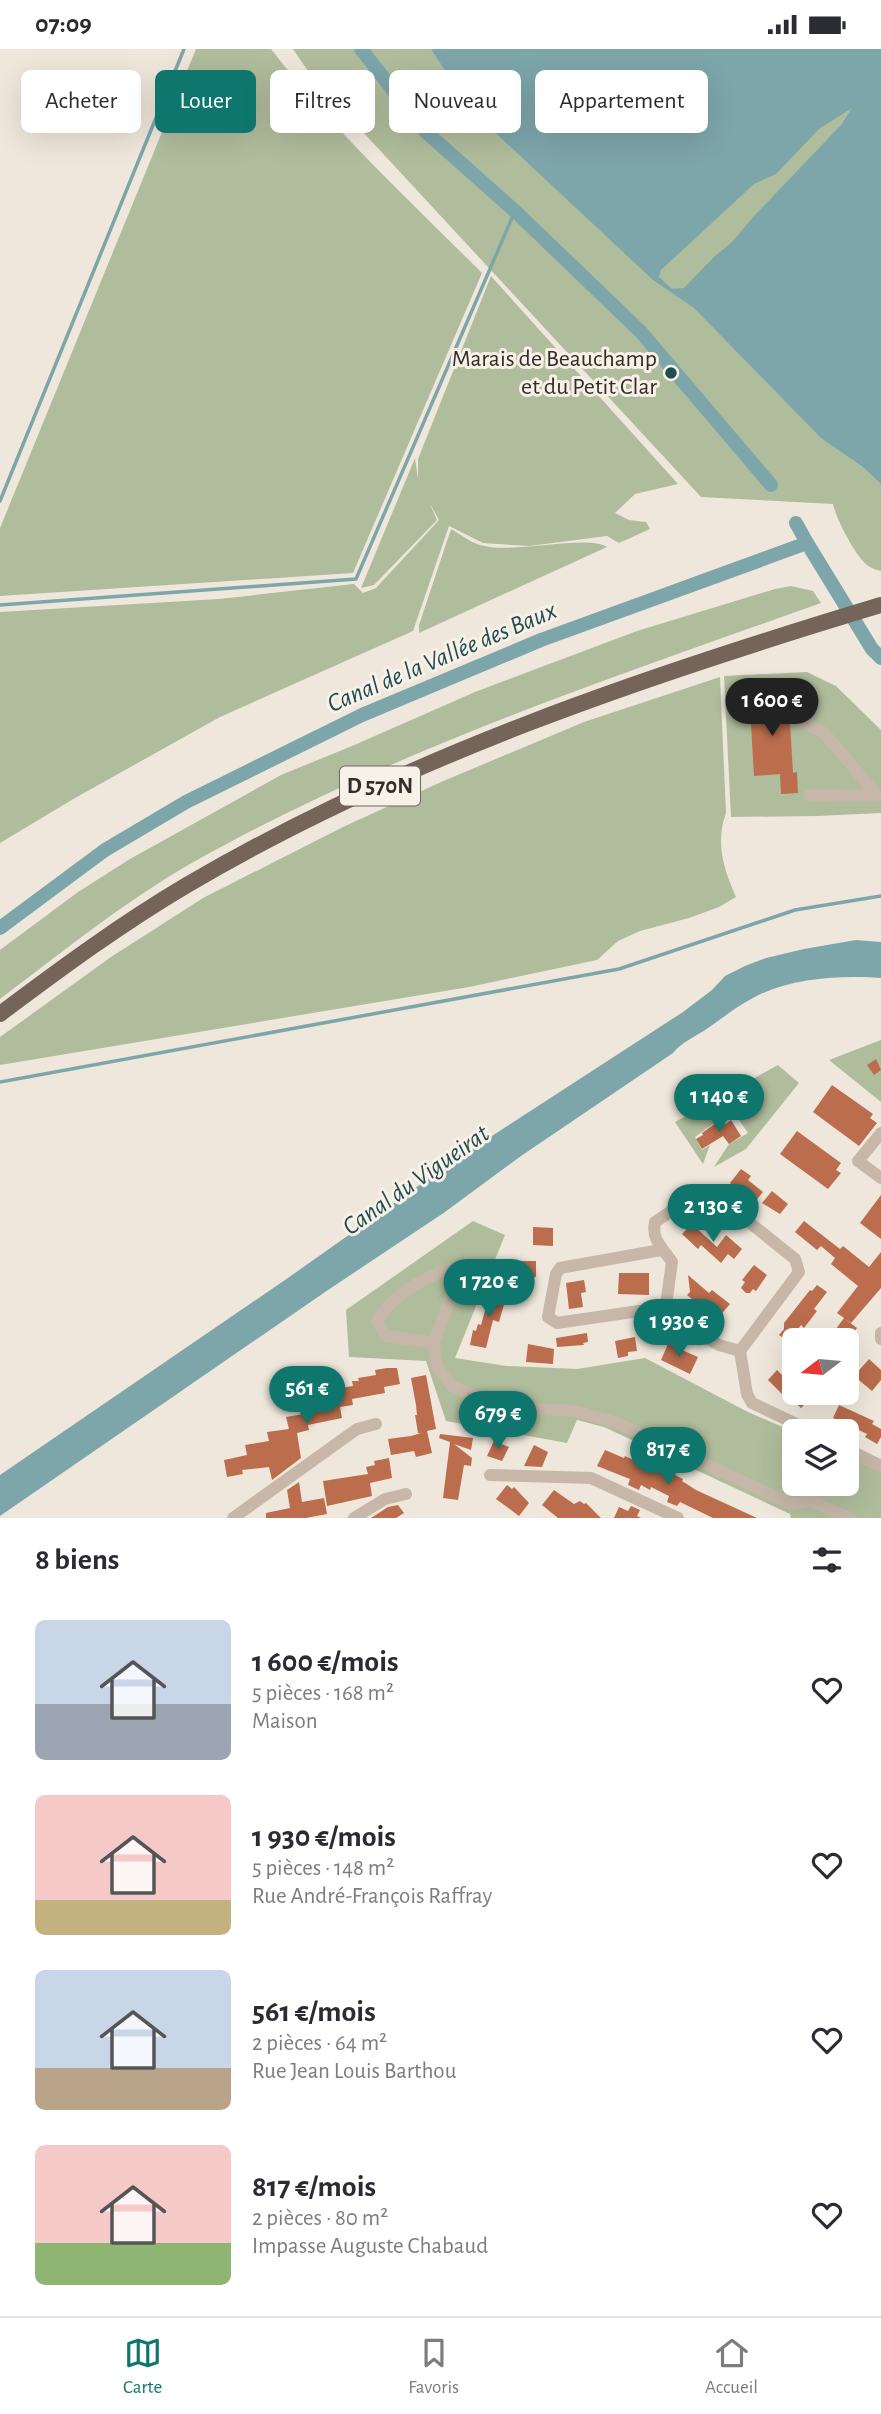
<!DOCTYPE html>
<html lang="fr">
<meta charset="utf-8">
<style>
body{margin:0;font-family:"Alegreya Sans",sans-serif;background:#f2f2f3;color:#2b2b33;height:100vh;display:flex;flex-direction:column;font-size:26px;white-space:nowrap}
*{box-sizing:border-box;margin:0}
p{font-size:23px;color:#7c7c81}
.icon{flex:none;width:38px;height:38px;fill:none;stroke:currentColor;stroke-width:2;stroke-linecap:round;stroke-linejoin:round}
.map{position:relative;height:1469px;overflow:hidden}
.drawer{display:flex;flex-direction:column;background:#fff;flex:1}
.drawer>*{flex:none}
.hud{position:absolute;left:21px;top:21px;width:840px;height:63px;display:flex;gap:14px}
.needle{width:46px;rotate:254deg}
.controls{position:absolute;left:782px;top:1279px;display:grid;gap:14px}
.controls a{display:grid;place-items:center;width:77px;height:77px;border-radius:10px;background:#fff;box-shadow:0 7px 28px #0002;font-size:35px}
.price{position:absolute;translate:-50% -60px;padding:0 16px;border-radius:24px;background:#0f766e;color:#fff;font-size:23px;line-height:46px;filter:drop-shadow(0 2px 4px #0008)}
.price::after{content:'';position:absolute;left:50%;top:42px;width:21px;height:16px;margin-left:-10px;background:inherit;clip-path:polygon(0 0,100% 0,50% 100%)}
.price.selected{background:#222;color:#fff}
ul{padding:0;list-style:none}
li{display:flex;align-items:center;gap:21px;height:175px;padding:0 35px}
li span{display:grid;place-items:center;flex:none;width:196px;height:140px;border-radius:10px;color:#555}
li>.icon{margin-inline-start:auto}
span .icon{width:84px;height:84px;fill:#fffc;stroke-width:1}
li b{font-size:30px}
h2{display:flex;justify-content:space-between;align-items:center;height:84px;padding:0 35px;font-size:30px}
.pill{padding:0 24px;border-radius:10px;background:#fff;box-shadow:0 7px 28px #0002;font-size:24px;line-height:63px}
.pill.selected{background:#0f766e;color:#fff}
.status{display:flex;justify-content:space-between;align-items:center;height:49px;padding:0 35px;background:#fff;direction:ltr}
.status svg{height:19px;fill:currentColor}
.dock{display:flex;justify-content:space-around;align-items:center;height:98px;border-top:2px solid #e1e1e2;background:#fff;font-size:19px;color:#7c7c81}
.dock a{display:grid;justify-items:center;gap:4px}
.dock .selected{color:#0f766e}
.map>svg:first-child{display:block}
</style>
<div class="status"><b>07:09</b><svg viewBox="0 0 49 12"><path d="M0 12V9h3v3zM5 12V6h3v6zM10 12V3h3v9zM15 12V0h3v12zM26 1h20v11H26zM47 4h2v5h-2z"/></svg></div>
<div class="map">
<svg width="881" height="1469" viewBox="0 0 881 1469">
<rect width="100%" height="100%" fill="#efe7db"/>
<!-- green -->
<path fill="#b0bd9c" d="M196,0h75c63,82 138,151 211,224l-129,300 -353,23v-68z
M293,0h588v522c-4,-1 -8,-2 -11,-4 -13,-7 -34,-48 -37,-63l-132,-7 -389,-420z
M491,227l187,208 -43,10 -20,19 14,7 17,2 4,7 -31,14 -12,-7 -78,10 -46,-3 -34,-17 -36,105 -193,86 -145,81 -75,45v-231l219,-13 135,-15 9,9 13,-5 63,-68 -9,-16 7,16 -63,65 -13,3 54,-130 3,21v-20z
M451,480c9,5 19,13 29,16 34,10 105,-11 127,2l-188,86v-8z
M791,537l22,5 8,12c-214,76 -432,149 -631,261 -66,38 -129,89 -190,135v-49l78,-58 52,-33 151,-84 71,-29 123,-54 162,-61 138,-42z
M807,623l29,14 45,44v83l-64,3 -86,1 -7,-141z
M720,628l6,136c-11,30 -2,57 10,84l-17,10 -30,11 -49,13 -22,10 -21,19 -128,27 -469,78v-28l111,-80 92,-59 140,-71 98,-45 143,-60z
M881,991v62l-52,-42z
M778,1016l21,18 -53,66 -32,18 15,-23 19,-11 -16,-23 -37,27 7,13 8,-5 -7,19 -28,-42z
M473,1172l32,14 -50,123 51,8 71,3 68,-11 103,54 46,20v52h53v-28l34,16v46h-90l-1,-4 -186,-87 -27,-7 -10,23 -121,-22 -20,-60 -77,-4 -3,-47z"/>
<!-- water -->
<path fill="#7da6aa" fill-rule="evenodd" d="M431,0h450v435l-18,-17 -42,-29 -127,-130 -41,-28 -182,-170zM852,59l-11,17 -87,91 -21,25 -19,16 -30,31 -12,1 -13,-12 2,-7 93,-86 22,-10 43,-45z
M856,891l25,2v36c-39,-3 -93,0 -128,20 -16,8 -30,20 -45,30 -13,9 -25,13 -35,25l-152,103 -76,56 -117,78 -328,226v-41l285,-195 170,-120 228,-148 29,-22 13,-14 20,-10 21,-8 38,-9z"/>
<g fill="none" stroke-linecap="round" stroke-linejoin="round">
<!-- stream -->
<path stroke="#7da6aa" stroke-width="3.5" d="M0,452l184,-452
M0,556l356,-26 159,-368
M0,1033l619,-113 176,-59 86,-14"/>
<!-- canal -->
<path stroke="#7da6aa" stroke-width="14" d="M361,0l65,83 89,79 126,121 130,153
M796,474l11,20
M0,879l105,-78 81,-48 176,-87 179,-75 266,-97 65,106 9,9"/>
</g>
<!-- building -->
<path fill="#bb6d4d" d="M787,639l1,16 -6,4 -2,6 2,4 8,5 3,50 4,-1 1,21 -17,1 -1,-20 -26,2 -5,-86z
M876,1010l5,11 -7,5 -7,-10z
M832,1036l41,29 -3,4 7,5 -18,23 -46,-34z
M720,1071l4,5 7,-5 10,16 -12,8 -6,-8 -21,13 -6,-10 7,-4 -1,-2z
M797,1082l44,32 -5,7 5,3 -13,16 -48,-35z
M741,1120l10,7 -3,4 15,12 -9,11 -24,-20z
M772,1142l16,13 -8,10 -18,-11z
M881,1146v44l-21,-16z
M804,1172l36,28 3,-3 26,21 12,-15v36l-30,35 -6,-4 12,9 -10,13h-20l17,-23 -7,-5 21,-27 -27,-22 4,-6 -14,-12 -4,4 -22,-18z
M692,1175l25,23 9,-12 16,14 -8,10 -6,-5 -7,9 -20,-18 -3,4 -16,-15z
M533,1178l20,1v18l-20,-1z
M508,1212h28v16h-28z
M754,1216l13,10 -11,16 -3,-2 -3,4h-4l-5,-5 4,-6 -3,-2z
M619,1224h30v22l-31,-1z
M688,1226l21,18 3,-3 18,14 -13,15 -30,-24 3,-3z
M584,1231l2,12 -5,1 2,14 -14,2 -3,-26z
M817,1236l10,7 -13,17 3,2 -13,17 -3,-3 -12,17 -10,-7 5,-6v-6l26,-33 2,1z
M491,1241l16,4 -8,28 -6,-2 -7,28 -16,-3 3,-15 3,1 2,-7 3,1z
M587,1284l1,9 -5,1 1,2 -27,2 -1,-9z
M635,1288l2,14 -9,1v4l-10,2 -3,-17z
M528,1295l26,5 -1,15 -27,-2z
M668,1295l30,13 -8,17 -29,-14z
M869,1310l12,11v10l-9,11 -18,-15z
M387,1319h10l3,16 -16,3 1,6 -33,6 1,6 -13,2 2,11 -34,7 1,5 -12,3 4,25 -29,22 -3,-13 -27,3 1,4 -16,3 -3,-17 23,-5 -2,-10 24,-4 -2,-9 22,-3 -3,-12 23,-4 -2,-8 23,-7 -1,-8 24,-4 -1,-5h7l-1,-3 18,-3 -1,-5z
M777,1321l17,17v6h10l6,6 -9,9 -12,-11 -2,2 -19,-19z
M426,1326l10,54 -9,2 5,22 -16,4 -2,-6 -23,4 -3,-16 23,-3 10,-3h-3l-3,-18h2l-1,-10 -5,-27z
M839,1356l35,16 -2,3 9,5v8l-4,7 -12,-7 2,-3 -34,-16z
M440,1385l33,4 -2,12 -17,-6 18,14 -1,8 -7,-1 -6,35 -15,-2 7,-56 -11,-4z
M494,1392l15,6 -7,14 -15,-5z
M534,1396l14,7 -6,15 -18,-1z
M605,1401l19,8 1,-2 37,18 5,1 2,-3 14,7 -1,2 14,9 61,28h-44l-33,-16 -3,4 -10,-4 2,-6 -18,-9 -1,3 -9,-5 -2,5 -11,-5 2,-6 -33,-13z
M389,1409l3,20 -22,5 2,13 -45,10 -4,-25 45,-7 -2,-7 9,-2 -1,-4z
M299,1433l3,20 22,-4 3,16 -21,4h-40v-5l24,-5 -3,-18z
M507,1436l5,4 2,-2 15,16 -10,13 -23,-17z
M554,1441l20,14 6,-3 4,3 2,-1 15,15h-43l-16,-13z
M398,1456l6,8 -8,5h-25l17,-11z
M631,1457l9,4 -3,6 4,2h-27l5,-11 9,4z"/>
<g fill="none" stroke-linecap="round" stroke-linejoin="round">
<!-- minor -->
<path stroke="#c6b7a8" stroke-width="12" d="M789,664l35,20 53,62
M810,746l71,1
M881,1084l-23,28 23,17
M661,1201l-101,18 -4,6 -8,43 9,6 82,-12 30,6
M881,1284v6
M434,1294l-48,-7 -9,-15c16,-27 45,-42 74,-53l4,17 -21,58 3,24 15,19 29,12 40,10 54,3 42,12 174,81 19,-3 40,17
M740,1302l-21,-6 -50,-28 -3,-12 6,-43c-9,-14 -21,-22 -17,-40l48,-32h6l86,69 4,13 -59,79 7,43 5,9 59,28
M847,1400l34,17
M490,1426l101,3 87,40
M233,1469l124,-89 19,-5
M354,1469l31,-19 21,-5"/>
<!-- major -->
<path stroke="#74645a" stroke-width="16" d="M0,965c60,-45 121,-90 187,-129 216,-127 455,-208 694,-280"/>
</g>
<!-- markers -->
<circle fill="#214c51" stroke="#f7f1e7" stroke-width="2.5" cx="671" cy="324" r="7"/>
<g text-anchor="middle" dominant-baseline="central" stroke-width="6" stroke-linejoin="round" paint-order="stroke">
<!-- shield labels -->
<rect fill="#f7f1e7" stroke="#6e6761" stroke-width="2" x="340" y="717.5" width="80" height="39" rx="5"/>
<g font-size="23" font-weight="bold" fill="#342c28">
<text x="380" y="737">D 570N</text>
</g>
<!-- poi labels -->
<g font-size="24" fill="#342c28" stroke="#f7f1e7" text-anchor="end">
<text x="657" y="310">Marais de Beauchamp<tspan x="657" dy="28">et du Petit Clar</tspan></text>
</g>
<!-- water labels -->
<g font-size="26" font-style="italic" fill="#214c51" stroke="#f7f1e7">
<text transform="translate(442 608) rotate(-23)">Canal de la Vallée des Baux</text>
<text transform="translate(416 1131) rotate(-35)">Canal du Vigueirat</text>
</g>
</g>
</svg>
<div class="controls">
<a><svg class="needle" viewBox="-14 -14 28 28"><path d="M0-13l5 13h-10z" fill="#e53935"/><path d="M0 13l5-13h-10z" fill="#7c7c81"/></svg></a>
<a><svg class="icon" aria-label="layers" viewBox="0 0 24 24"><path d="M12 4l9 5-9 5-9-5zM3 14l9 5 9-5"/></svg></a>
</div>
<b class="price selected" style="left:772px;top:689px">1 600 €</b>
<b class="price" style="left:719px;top:1085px">1 140 €</b>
<b class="price" style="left:713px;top:1195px">2 130 €</b>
<b class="price" style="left:489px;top:1270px">1 720 €</b>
<b class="price" style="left:679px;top:1310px">1 930 €</b>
<b class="price" style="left:307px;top:1377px">561 €</b>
<b class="price" style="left:498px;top:1402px">679 €</b>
<b class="price" style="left:668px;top:1438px">817 €</b>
<div class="hud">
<a class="pill">Acheter</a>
<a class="pill selected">Louer</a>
<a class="pill">Filtres</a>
<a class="pill">Nouveau</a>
<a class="pill">Appartement</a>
</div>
</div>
<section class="drawer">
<h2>8 biens<svg class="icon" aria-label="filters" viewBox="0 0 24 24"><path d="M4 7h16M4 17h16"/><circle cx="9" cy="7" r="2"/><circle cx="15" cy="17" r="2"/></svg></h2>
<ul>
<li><span style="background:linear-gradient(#c9d6e8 60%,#9aa5b1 0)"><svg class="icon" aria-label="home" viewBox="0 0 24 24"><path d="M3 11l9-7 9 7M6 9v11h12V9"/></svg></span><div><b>1 600 €/mois</b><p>5 pièces · 168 m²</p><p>Maison</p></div><svg class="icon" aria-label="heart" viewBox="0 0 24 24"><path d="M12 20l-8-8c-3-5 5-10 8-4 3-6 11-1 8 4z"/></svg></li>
<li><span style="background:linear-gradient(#f6c9c9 75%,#c2b280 0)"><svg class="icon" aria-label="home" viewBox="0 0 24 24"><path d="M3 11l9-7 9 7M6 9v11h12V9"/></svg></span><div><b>1 930 €/mois</b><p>5 pièces · 148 m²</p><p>Rue André-François Raffray</p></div><svg class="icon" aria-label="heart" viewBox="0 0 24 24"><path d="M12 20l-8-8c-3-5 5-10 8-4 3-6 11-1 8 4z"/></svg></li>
<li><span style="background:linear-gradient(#c9d6e8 70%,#b9a48a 0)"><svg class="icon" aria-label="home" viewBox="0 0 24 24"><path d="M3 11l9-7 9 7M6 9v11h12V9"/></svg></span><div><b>561 €/mois</b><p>2 pièces · 64 m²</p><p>Rue Jean Louis Barthou</p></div><svg class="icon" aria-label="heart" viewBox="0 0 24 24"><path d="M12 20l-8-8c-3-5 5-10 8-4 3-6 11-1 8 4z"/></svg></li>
<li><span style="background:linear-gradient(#f6c9c9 70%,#8fb573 0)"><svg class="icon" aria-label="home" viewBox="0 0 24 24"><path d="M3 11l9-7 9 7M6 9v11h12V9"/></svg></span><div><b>817 €/mois</b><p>2 pièces · 80 m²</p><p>Impasse Auguste Chabaud</p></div><svg class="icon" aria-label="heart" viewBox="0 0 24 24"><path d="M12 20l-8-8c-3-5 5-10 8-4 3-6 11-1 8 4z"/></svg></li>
</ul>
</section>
<nav class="dock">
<a class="selected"><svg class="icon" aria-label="map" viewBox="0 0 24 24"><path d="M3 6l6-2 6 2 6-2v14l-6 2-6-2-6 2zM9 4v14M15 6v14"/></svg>Carte</a>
<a><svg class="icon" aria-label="saved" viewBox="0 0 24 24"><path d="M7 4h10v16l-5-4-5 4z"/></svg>Favoris</a>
<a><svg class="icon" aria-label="home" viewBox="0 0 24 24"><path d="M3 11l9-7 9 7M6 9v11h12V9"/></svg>Accueil</a>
</nav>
